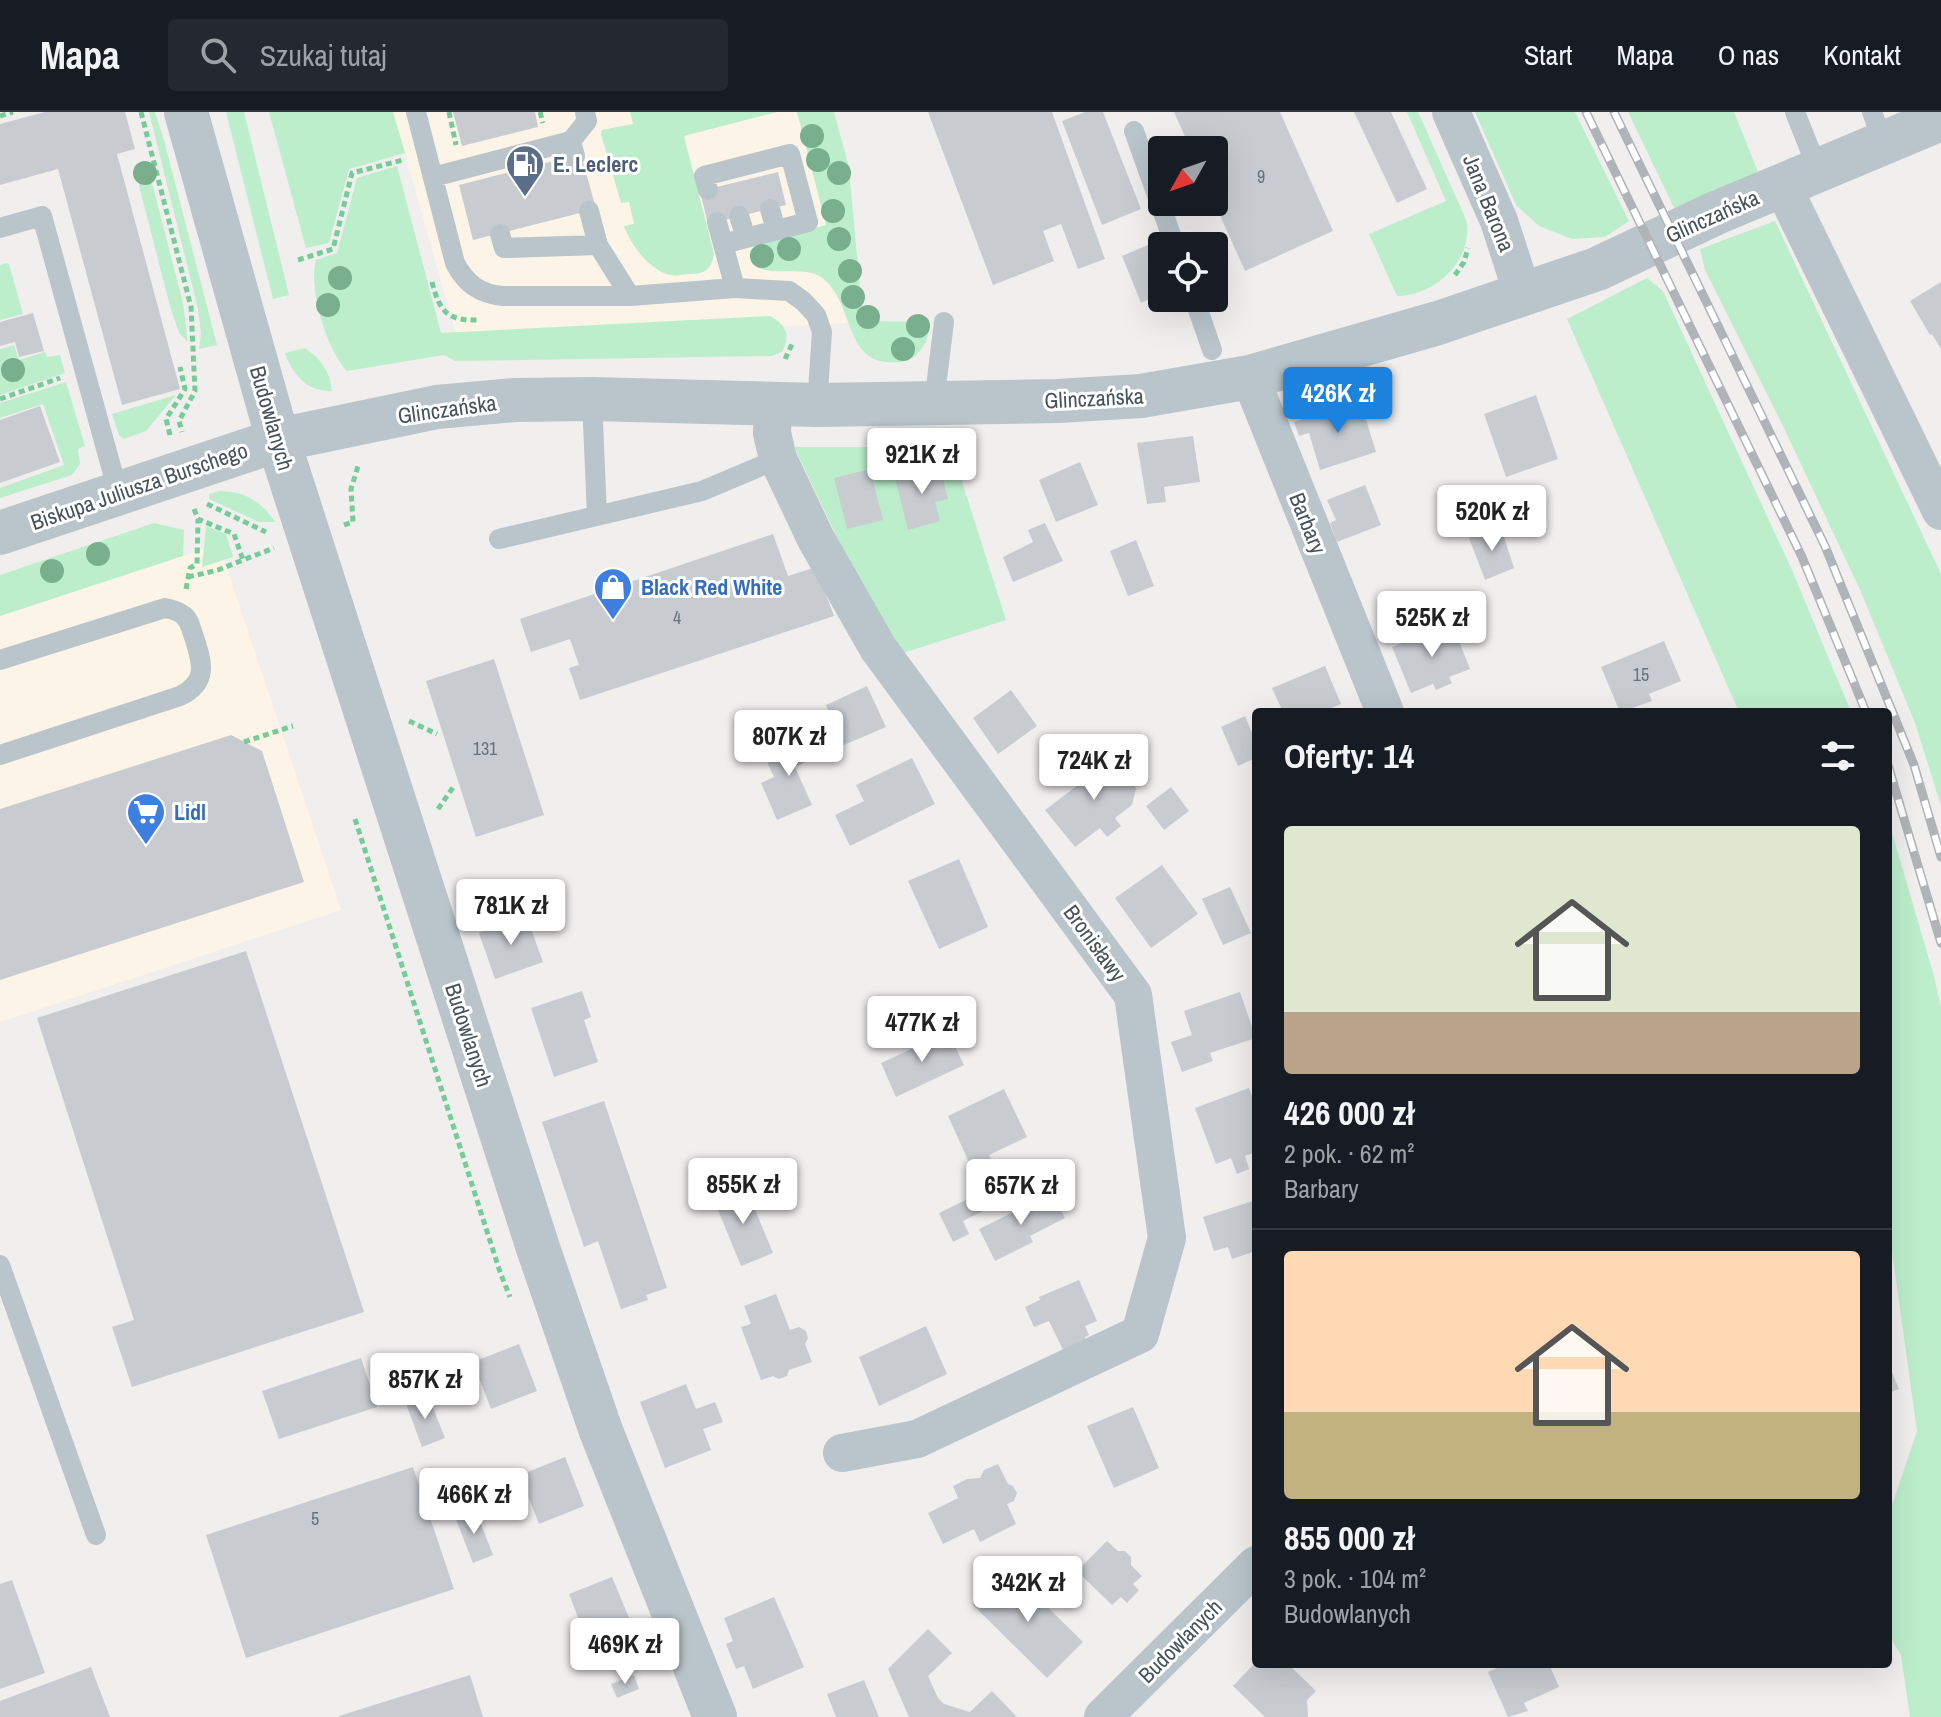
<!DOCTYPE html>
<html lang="pl">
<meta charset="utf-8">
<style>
body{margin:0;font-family:"Archivo Narrow",sans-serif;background:#242831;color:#f1f3f6;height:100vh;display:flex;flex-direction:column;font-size:30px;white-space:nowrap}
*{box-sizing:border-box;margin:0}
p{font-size:26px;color:#9ea1a6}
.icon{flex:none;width:44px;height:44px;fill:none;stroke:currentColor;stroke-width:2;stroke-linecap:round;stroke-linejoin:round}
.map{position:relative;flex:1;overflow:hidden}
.details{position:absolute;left:1252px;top:596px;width:640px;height:960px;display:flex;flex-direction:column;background:#171b24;border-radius:8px;box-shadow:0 8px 32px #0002}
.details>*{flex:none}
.needle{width:52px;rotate:230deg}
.fabs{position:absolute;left:1148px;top:24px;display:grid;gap:16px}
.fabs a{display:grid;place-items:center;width:80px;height:80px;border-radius:8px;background:#171b24;box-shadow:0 8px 32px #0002;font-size:40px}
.price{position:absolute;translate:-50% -68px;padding:0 18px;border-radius:8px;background:#fff;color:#222;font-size:26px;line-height:52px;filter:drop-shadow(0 2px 4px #0008)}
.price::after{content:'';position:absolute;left:50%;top:48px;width:24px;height:18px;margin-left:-12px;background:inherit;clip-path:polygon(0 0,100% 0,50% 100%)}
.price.current{background:#1b82de;color:#fff}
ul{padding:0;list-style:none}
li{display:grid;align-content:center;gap:16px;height:424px;padding:0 32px}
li+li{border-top:2px solid #363941}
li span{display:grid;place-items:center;height:248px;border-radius:8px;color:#555}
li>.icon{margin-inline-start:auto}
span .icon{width:144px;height:144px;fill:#fffc;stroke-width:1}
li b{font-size:34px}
h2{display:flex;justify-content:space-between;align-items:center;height:96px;padding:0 32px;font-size:34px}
header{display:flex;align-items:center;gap:48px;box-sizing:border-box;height:112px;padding:0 40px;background:#171b24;border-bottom:2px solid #363941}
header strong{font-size:38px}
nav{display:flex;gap:44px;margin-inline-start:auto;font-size:28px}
.search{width:560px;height:72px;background:#242831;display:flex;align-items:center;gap:20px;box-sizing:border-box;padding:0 28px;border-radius:8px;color:#9ea1a6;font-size:30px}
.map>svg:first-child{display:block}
</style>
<header>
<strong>Mapa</strong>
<div class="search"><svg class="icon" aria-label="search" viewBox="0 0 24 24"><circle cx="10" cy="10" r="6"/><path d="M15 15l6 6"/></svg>Szukaj tutaj</div>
<nav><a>Start</a><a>Mapa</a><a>O nas</a><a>Kontakt</a></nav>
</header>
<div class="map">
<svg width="1941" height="1605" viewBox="0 0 1941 1605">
<rect width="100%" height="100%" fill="#f1eeee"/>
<!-- commercial -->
<path fill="#fcf4e7" d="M393,0h441l15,55 14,155 -404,22z
M219,432l122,366 -341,112v-406z"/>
<!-- green -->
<path fill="#bceecb" d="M149,0h6l9,28 53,205 -18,4 2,-16 -3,-24z
M226,0h18l45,183 -16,4z
M269,0h124l12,41 -56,16 -20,74 -23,5z
M630,0h147l-93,24 30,118c-3,16 -9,20 -25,20 -6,1 -14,2 -19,1 -21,-5 -39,-30 -46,-49l10,-2 -5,-22 -8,1 -20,-69 1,-4 31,-6z
M797,0h37l15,55 14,154 66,1c0,13 -2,23 -13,33 -7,7 -18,8 -28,7 -44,-2 -34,-61 -67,-85 -19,-15 -73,8 -71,-26l10,-9 66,-17z
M1407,0h11c13,28 25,57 38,85 3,8 10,19 11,28 4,38 -34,71 -70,71l-28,-62 77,-33z
M1475,0h100l54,109 -24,16 -33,2 -33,-13 -23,-21z
M1628,0h106l24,60 -83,38z
M397,54l44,167 329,-17c16,9 21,19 12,36l-11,4 -316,5 -11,-6 -97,16c-20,-21 -39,-82 -31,-111l21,-7 20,-75z
M148,55l35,136 5,39 -9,-9 -9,-27 -31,-120 3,-15z
M1775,109l166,353v232l-26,-83 -54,-131 -77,-164 -79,-158 -5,-21z
M6,151l3,1 14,50 -23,6v-55z
M1647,166l16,13 129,279 59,142h-112l-172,-393z
M14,233l5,15 26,-8 2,5 13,-2 5,18 -65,22v-46z
M305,236c16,12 25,22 27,43 -25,1 -39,-16 -47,-38z
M66,270l19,64 -7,3 2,15 -8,11 -72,23v-10l64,-23 -21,-61 -43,14v-15z
M176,283l-30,36 -22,8 -5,-4 -7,-21z
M794,335h157l55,173 -112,36z
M219,379c24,0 42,9 56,31h-16l-50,-23v-5z
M154,411l30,7 -1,26 -183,60v-41z
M206,414l20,8 7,23 -31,10z
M1888,707l46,157 7,31v710h-31l-9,-62 -13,-21v-117l29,-86 -29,-208z"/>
<!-- building -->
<path fill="#c8ccd1" d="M45,0h80l10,37 -18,5 63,235 -58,16 -64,-236 -58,16v-61z
M453,0h82l3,15 -76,19z
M928,0h124l53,147 -27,10 -17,-45 -18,7 11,30 -61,24z
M1085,0h18l38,97 -39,16 -40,-104z
M1174,0h106l53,119 -88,40 -31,-69v-52h-23z
M1354,0h37l36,77 -30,14z
M581,42l15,55 -123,31 -14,-55z
M778,60l8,33 -78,19 -8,-33z
M1148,133l14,35v13l-21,10 -19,-47z
M1941,170v67l-9,-15 -2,1 -20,-34z
M33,201l11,38 -25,6 -4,-15 -15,4v-24z
M1536,283l22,64 -52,18 -22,-63z
M1360,288l16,52 -56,18 -11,-37 -10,3 -5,-14z
M40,294l20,56 -60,21v-63z
M1193,324l7,46 -36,5 2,15 -19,2 -10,-61z
M1080,350l18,43 -42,17 -17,-42z
M940,354l8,33 -13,3 5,19 -32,9 -13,-52z
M870,357l13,51 -36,9 -13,-51z
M1365,373l16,40 -44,17 -7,-19 6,-3 -9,-20z
M1045,411l18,38 -50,21 -10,-25 30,-15 -5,-12z
M1501,416l13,40 -29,12 -16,-42z
M773,422l15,42 25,-8 9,16 12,32 -254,84 -11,-32 10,-3 -9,-26 -39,13 -11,-33z
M1136,428l18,46 -26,10 -18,-45z
M1452,511l18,46 -21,8 3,6 -16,7 -3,-6 -22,9 -19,-46z
M1664,529l17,40 -32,13 3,7 -32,11 -19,-45z
M494,547l50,156 -68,22 -50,-156z
M1325,554l16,38 -19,8h-39l-11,-24z
M867,574l19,41 -42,18 -4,-7 -10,4 -7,-15 3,-1 -2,-3 8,-4 -6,-14z
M1011,578l26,36 -39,28 -25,-36z
M1245,604l11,27v15l-18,8 -17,-39z
M231,623l31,16 42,131 -304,98v-171z
M812,623l9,20 -26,12 17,38 -35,15 -16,-37 13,-6 -6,-13 8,-13z
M1113,645l23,31 -4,17 -17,13 6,8 -14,11 -7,-9 -25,19 -30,-37 33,-25 -7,-10 8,-7 13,-2 6,3z
M912,646l23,46 -85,42 -15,-31 29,-14 -8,-16z
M1171,675l18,24 -25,19 -18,-24z
M959,747l29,68 -49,22 -31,-68z
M1162,753l36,49 -47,34 -36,-50z
M1230,775l21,46 -28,12 -21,-46z
M526,803l17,47 -48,17 -16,-46z
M246,839l118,361 -232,75 -20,-60 22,-7 -97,-302z
M582,879l9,26 -7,3 14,42 -44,15 -23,-69z
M1240,880l16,46 -46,15 3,8 -31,11 -11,-30 21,-7 -8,-24z
M948,920l16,33 -68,32 -15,-34z
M1249,976l7,18v46l-11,4 4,13 -12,5 -6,-16 -15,6 -21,-56z
M1004,977l23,48 -38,18 2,4 -19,10 -24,-53z
M604,989l63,187 -21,7 2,5 -27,9 -23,-68 -14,6 -42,-125z
M745,1073l28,68 -32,13 -28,-68z
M982,1080l7,16 -26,13 6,13 -16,8 -14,-29z
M1052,1081l13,25 -35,18 3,6 -38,19 -16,-32z
M1256,1088v51l-24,8 -4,-12 -14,4 -11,-34z
M1079,1168l18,41 -12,5 4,9 -4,2 1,4 -23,9 -14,-29 -15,6 -9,-20 15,-7 -1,-3z
M776,1182l14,36 9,-3 7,4 2,7 -3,6 7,18 -23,8 -2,6 -8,3 -6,-3 -12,4 -20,-53 10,-3 -7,-18z
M926,1214l21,48 -68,32 -20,-49z
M519,1232l18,47 -46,18 -18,-47z
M361,1246l16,49 -98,32 -17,-48z
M1888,1251l11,26 -11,4z
M686,1272l10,25 19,-7 8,20 -20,7 8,21 -46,18 -25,-66z
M428,1283l17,43 -23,9 -16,-43z
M1133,1295l26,61 -45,20 -27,-62z
M565,1345l19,49 -45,18 -19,-49z
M998,1352l10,20 5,2 4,7 -3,8 -7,3 9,20 -36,18 -6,-13 -31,15 -15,-31 30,-15 -5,-12 14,-7 13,-1 4,-8z
M413,1355l41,122 -208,69 -40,-123z
M475,1397l18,46 -20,8 -18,-46z
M1107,1429l11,10h7l6,6v8l11,11 -9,8 6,6 -12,13 -6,-6 -9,8 -35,-34z
M1009,1457l74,73 -36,36 -74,-73z
M612,1465l18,43 -54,22 -6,-15 10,-4 -11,-29z
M12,1468l33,93 -45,16v-105z
M774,1485l30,70 -51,22 -9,-23 -8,3 -10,-25 7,-3 -9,-23z
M928,1517l24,24 -24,23 10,22 6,6 26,8 22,-21 25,26h-108l-21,-48z
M1254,1552h34l28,27 -9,9 1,17h-43l-32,-31z
M1505,1552h44l10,23 -35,16 4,8 -20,6 -20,-45z
M91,1555l19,50h-110v-16z
M470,1563l13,42h-144v-1z
M634,1563l5,14 -22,9 -6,-14z
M864,1568l15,37h-43l-9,-23z"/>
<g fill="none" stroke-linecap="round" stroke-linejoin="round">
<!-- path -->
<path stroke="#75cc99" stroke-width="5" stroke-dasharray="6 4" stroke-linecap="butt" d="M141,0l50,195 4,84 -16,30 3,11
M449,0l7,33
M540,0l3,11
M0,4l13,-4
M298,148l35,-11 19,-76 51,-13
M1455,163l9,-13 4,-14
M432,170c8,31 16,39 48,38
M785,247l8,-17
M0,287l60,-21
M170,323l-4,-16 19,-30 -5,-22
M207,392l59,28
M194,397l4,10 36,15 9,26 31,-12
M344,413l9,-3 -2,-33 8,-26
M188,465l30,-7 25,-10
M186,477l4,-21 7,-4 1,-45
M409,609l28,13
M244,630l49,-16
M438,697l16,-23
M355,707l145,453 10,25"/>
<!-- service -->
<path stroke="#b9c4cb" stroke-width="20" d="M416,0l39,151c11,21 25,31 48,33h127l105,-8 54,3 14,10 13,14 6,17 -5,73
M1795,0l23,58
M1872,0l11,30
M1134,19l41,115
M571,29l16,-20 -2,-9
M433,65l138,-36 4,15
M708,78l-4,-14 86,-22 18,68 -85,22
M770,97l6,21
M589,99l9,34 32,51
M739,104l7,22
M717,110l18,66
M0,116l42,-12 76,276
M500,122l4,14 94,-3
M1194,186l18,52
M592,287l5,117
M934,291l10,-81
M499,427l203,-48 76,-32
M0,548l165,-52c6,1 13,3 18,7 7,5 8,14 11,22 8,25 15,45 -14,59l-180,59
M0,1153l96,270"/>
<!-- minor -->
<path stroke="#b9c4cb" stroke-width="38" d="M1451,0l48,109 24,74
M1782,73l159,326
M1250,265l135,335
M773,292l-1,29 6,26 38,80 62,109 255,347 34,243 -27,96 -223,105 -75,14
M1103,1605l153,-152"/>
<!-- tertiary -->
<path stroke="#b9c4cb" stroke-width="44" d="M186,0l92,328 261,811 62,180 114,286
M0,421l278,-93 159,-33 78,-7 77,-1 225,6 241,-4 83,-5 109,-19 188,-54 159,-54 119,-56 225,-94"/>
<!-- rail casing -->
<g stroke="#b0b4b8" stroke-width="9">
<path id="rail" d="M1586,0l216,445 64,155
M1614,0l211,434 89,219 27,92
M1888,653l53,178"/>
</g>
<!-- rail -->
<use href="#rail" stroke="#fff" stroke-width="6" stroke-dasharray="18" stroke-linecap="butt"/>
</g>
<!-- trees -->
<g fill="#7aaf8e">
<circle cx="812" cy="24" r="12"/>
<circle cx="818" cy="48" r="12"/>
<circle cx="145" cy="61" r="12"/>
<circle cx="839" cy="61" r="12"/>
<circle cx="833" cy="99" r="12"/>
<circle cx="839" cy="127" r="12"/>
<circle cx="789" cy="137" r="12"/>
<circle cx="762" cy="144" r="12"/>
<circle cx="850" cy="159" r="12"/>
<circle cx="340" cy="166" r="12"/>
<circle cx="853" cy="185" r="12"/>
<circle cx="328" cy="193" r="12"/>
<circle cx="868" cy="205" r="12"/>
<circle cx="918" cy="214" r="12"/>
<circle cx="903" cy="237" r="12"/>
<circle cx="13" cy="258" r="12"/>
<circle cx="98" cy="442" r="12"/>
<circle cx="52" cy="459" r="12"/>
</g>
<!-- icons -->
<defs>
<g id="fuel-pin" transform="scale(2)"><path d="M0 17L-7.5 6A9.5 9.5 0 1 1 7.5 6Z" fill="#5c6f8a" stroke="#fff"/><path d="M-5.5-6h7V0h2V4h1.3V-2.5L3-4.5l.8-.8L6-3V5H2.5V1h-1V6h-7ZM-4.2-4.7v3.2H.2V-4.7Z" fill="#fff"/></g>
<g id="shop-pin" transform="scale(2)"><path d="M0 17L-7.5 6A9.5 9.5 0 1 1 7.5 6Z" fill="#3f7fe0" stroke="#fff"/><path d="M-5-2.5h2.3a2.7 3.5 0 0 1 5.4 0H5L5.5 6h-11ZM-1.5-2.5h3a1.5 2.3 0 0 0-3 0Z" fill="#fff"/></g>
<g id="supermarket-pin" transform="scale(2)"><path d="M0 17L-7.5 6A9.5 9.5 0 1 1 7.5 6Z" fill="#3f7fe0" stroke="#fff"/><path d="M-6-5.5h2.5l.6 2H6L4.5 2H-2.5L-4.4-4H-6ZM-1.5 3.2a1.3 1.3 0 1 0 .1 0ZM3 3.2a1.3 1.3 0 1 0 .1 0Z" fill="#fff"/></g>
</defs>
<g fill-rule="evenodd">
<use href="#fuel-pin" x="525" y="52"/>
<use href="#shop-pin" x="613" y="475"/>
<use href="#supermarket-pin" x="146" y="700"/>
</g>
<g text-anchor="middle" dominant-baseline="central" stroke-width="6" stroke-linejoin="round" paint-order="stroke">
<!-- number labels -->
<g font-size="18" fill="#667178">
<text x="1261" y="64">9</text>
<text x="677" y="505">4</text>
<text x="1641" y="562">15</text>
<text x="485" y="636">131</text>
<text x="315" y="1406">5</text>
</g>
<!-- service labels -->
<g font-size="22" font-weight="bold" fill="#4e5e75" stroke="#fff" text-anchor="start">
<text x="553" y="52">E. Leclerc</text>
</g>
<!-- street labels -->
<g font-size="22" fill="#46535b" stroke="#fff">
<text transform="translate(1489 91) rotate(68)">Jana Barona</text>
<text transform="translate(1712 104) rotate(-24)">Glinczańska</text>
<text transform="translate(1094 286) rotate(-3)">Glinczańska</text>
<text transform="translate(447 297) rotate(-8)">Glinczańska</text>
<text transform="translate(272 306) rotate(74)">Budowlanych</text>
<text transform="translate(139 374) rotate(-19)">Biskupa Juliusza Burschego</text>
<text transform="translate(1308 411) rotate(68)">Barbary</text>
<text transform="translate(1095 831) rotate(54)">Bronisławy</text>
<text transform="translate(469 923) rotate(72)">Budowlanych</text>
<text transform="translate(1180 1529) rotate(-45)">Budowlanych</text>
</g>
<!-- shop labels -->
<g font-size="22" font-weight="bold" fill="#366cbe" stroke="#fff" text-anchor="start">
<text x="641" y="475">Black Red White</text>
<text x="174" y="700">Lidl</text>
</g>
</g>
</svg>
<div class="fabs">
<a><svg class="needle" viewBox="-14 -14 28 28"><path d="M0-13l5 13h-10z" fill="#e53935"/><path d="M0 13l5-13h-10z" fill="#9ea1a6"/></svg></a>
<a><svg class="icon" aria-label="locate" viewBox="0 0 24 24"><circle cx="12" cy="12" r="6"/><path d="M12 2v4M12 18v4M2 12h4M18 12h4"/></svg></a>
</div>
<b class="price current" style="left:1338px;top:323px">426K zł</b>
<b class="price" style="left:922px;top:384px">921K zł</b>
<b class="price" style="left:1492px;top:441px">520K zł</b>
<b class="price" style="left:1432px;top:547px">525K zł</b>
<b class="price" style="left:789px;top:666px">807K zł</b>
<b class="price" style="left:1094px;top:690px">724K zł</b>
<b class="price" style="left:511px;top:835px">781K zł</b>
<b class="price" style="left:922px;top:952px">477K zł</b>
<b class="price" style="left:743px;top:1114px">855K zł</b>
<b class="price" style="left:1021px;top:1115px">657K zł</b>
<b class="price" style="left:425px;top:1309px">857K zł</b>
<b class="price" style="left:474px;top:1424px">466K zł</b>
<b class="price" style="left:1028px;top:1512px">342K zł</b>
<b class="price" style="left:625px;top:1574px">469K zł</b>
<section class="details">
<h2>Oferty: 14<svg class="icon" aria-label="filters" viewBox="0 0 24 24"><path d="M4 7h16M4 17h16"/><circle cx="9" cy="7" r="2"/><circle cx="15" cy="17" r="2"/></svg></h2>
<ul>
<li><span style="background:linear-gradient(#dfe7d0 75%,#b9a48a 0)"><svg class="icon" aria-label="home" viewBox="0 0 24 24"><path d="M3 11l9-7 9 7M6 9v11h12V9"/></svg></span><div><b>426 000 zł</b><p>2 pok. · 62 m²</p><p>Barbary</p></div></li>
<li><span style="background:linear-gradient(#ffd9b3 65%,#c2b280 0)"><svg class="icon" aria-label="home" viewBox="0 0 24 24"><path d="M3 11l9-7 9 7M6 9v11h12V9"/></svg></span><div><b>855 000 zł</b><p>3 pok. · 104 m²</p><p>Budowlanych</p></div></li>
</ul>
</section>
</div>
